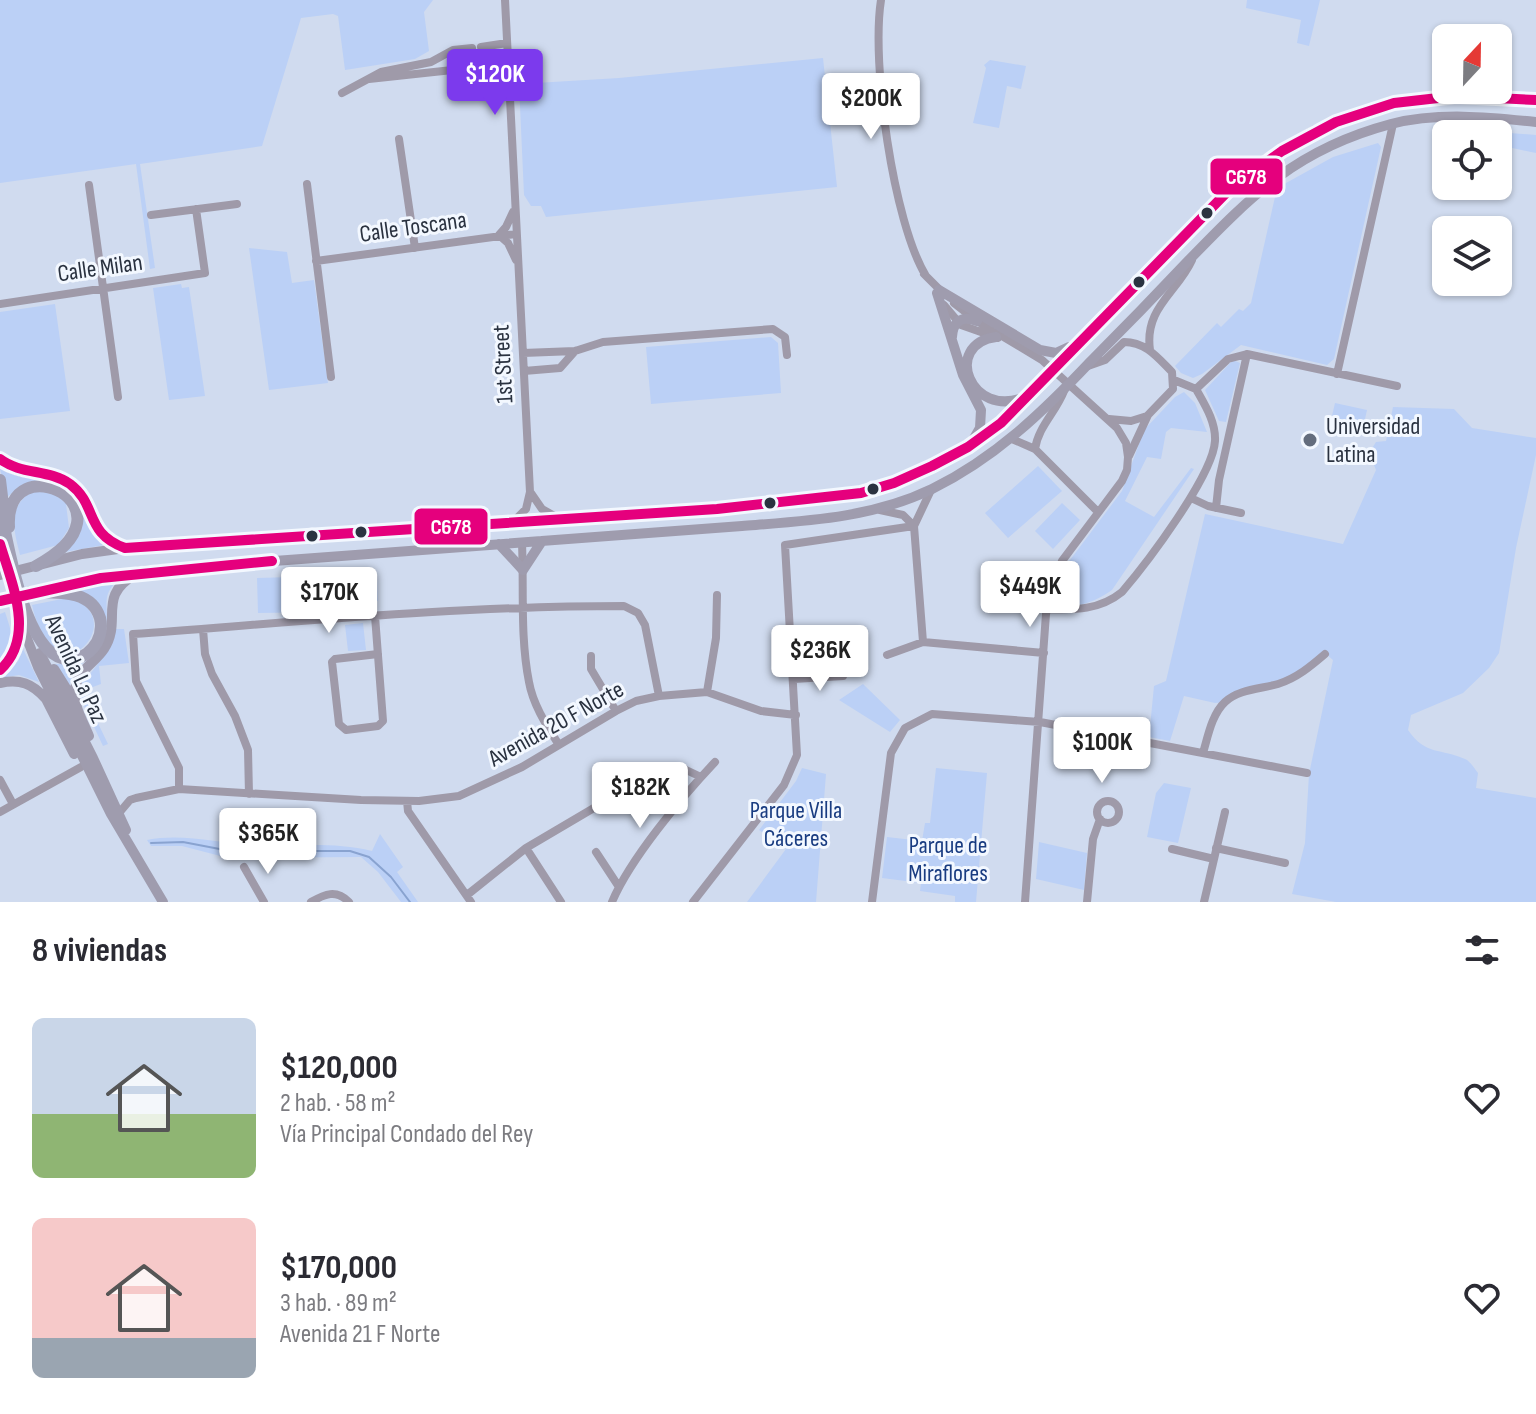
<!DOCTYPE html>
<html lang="es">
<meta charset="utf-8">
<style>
body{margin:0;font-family:"Sofia Sans Condensed",sans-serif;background:#f2f2f3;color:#2b2b33;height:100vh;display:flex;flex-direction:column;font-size:30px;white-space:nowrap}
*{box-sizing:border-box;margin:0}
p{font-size:26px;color:#7c7c81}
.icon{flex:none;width:44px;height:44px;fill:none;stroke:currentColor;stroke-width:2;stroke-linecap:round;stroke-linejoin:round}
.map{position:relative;height:902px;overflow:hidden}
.drawer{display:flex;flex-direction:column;background:#fff;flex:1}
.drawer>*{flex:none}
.needle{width:52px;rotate:22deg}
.controls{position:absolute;left:1432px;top:24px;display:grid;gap:16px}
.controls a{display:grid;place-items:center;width:80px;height:80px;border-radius:12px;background:#fff;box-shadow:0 2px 6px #0004;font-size:40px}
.price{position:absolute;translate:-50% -68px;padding:0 18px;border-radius:8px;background:#fff;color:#222;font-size:26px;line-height:52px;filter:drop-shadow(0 2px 4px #0008)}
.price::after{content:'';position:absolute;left:50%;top:48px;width:24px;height:18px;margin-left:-12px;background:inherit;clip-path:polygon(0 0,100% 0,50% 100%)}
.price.current{background:#7c3aed;color:#fff}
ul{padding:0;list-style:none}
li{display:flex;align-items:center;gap:24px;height:200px;padding:0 32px}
li span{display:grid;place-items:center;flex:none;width:224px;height:160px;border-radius:12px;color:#555}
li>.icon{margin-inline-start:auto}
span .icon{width:96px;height:96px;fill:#fffc;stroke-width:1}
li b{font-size:34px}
h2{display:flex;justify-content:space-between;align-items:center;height:96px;padding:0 32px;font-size:34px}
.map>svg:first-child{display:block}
</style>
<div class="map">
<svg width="1536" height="902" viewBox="0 0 1536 902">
<rect width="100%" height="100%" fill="#d0dbef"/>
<!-- green -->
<path fill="#bbd0f6" d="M0,0h433l-9,12 5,39 -14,8 -70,11 -7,-54 -5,-2 -32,4 -39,128 -122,18 15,104 -5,1 -14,-105 -136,19z
M1247,0h73l-11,46 -12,-3 4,-23 -55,-12z
M823,58l14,129 -291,30 -5,-11h-10l-7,-11 -5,-111 100,-6z
M990,60l36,6 -5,23 -14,-3 -8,42 -26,-5 13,-55 -2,-3z
M1497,132l39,3v18l-33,-7 -5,12z
M1378,143l3,4 -47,212 -7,6 -86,-20 -39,29 -9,4 -12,-5 -6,-7 42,-43 4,4 18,-18 4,2 8,-8 26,-115 56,-31z
M249,248l38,4 5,31 22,-3 14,103 -59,7z
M181,284l1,4 7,-1 16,109 -36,4 -16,-112z
M55,304l15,107 -70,8v-107z
M771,337l7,6 3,50 -130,11 -5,-57z
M1233,360l7,3 -14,59 -7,-1 -14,-31z
M1184,392l11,11 12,29 -36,-4 -5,4 -5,27 -14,-2 -22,44 29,16 37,-49 3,1 -82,121c-20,14 -35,17 -59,18l7,-27 10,-21 52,-69 22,-61 31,-33z
M1335,403l32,7 -4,18 -32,-8z
M1393,407l61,2 18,19 64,10v17l-20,93 -17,105 -10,15 -26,25 -52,22 -3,15c18,26 33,18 57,29 5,2 9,9 13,14l-2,15 60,10v104h-200l-44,-8 13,-51 4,-69 24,-114 -7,-6 -25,20 -76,28 -10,1 -31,-7 -14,45 -21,-4 5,-51 12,-5 39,-167 138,30 33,-74 -7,-17 7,-11 10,-1z
M1038,466l24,25 -54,47 -23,-25z
M0,469c19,12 44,5 67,19 19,11 17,42 37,57l-39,7 15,-34 -37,-37 -21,4 -15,12z
M35,490l21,5 10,9 3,24 -11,17 -38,10c-7,-27 -13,-50 15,-65z
M1062,503l18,17 -27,29 -18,-18z
M327,576l1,36 -70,1 -1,-35z
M120,578c-22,19 -9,29 -15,51 -6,26 -31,34 -36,58l-14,-23h16l32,-29 -22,-44 -9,-3z
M377,578l1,23 -39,2 -1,-23z
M67,598c68,14 -11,113 -35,7z
M5,612c7,22 13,35 -5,53v-51z
M363,623l3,27 -18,1 -3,-26z
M116,629h8l5,34 -30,3 2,18 -11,4 -3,-4 -5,6 26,54 -5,2 -24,-51v-7l9,-16 2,2 17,-22z
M23,649l16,33 -20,-7 -19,3 18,-17z
M863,684l37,36 -10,12 -51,-32z
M802,768l24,6 -10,128h-69l39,-53 -27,-19 37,-49z
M936,768l51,5 -11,129h-21v-6l-35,-5 1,-8 -39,-5 5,-41 35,4 3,-18h5z
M1164,783l27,5 -13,55 -31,-6 9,-44z
M380,834l23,33 -6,5 21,30h-17l-23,-30 -17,-15 -133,1 -46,-12h-31l-4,-6c35,-7 71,3 106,5 40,2 80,-4 119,6z
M1039,842l48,11 -3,37 -48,-11z"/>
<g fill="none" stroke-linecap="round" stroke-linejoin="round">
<!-- stream -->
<path stroke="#89a3d0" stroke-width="2" d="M151,843l32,-1 47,9h120l19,6 22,20 19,25"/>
<!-- minor -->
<path stroke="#9f9aa9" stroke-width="8" d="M505,0l25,492 -4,17 -12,12
M881,0c-10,63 12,222 45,276
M481,47l26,-4
M369,79l139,-15
M342,93l39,-21 50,-10 22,-12 19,-2
M399,139l16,109
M307,184l24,193
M89,185l29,212
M513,212l-7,15 -7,8 9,8 8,17
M151,215l86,-11
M316,261l200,-27
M924,274l20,20
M954,303l23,18 65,39 75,68 9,15 2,14 -1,13 -5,11 -60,80 -9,24 -7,29 -21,288
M0,304l205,-31 -9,-64
M944,305l17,20 37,13
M1150,350c-6,-42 27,-57 42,-90
M523,353l52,-2 28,-9 170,-13 12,8 2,18
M1088,366l17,-6 19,-18c22,0 34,16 48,30l1,17 -25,26 -19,41
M524,371l36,-3 15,-17
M1337,374l56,-250
M1196,389l32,-30 19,-5 150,32
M1109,419l22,2 16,-5
M1012,439l23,10 63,63
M1035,449c3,-22 21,-37 29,-58
M531,493l11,16 16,9
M1191,498l17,8 33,7
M1216,508l3,-28 28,-126
M880,510l23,5 11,11
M522,543c2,46 -2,94 7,139 4,23 18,44 30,63
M1048,609c27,1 52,1 74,-17 24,-28 91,-116 93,-151 1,-19 -10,-36 -19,-52l-22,-9
M375,616l8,105 -5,5 -32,4 -7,-6 -7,-62 3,-3 43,-5
M203,629l2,25 7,20 23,42 13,34 1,44
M923,642l-9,-116 17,-36
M887,655l36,-13 121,11
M591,656v13l25,42
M794,679l49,-3
M707,692l9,-54 1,-43
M1203,753c5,-17 9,-39 22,-51 14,-13 36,-13 53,-18 19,-6 33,-18 47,-30
M0,780l13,24
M179,789v-21l-43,-87 -3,-47c164,-12 327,-28 491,-28l14,7 7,12 14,71
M1097 812a11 11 0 1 1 22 0a11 11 0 1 1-22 0Z
M407,801l1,10 63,91
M0,812l81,-45
M119,813l11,-13 6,-2 43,-9 182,11 58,1 40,-5 63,-29 94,-56 20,-10 23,-5 48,-4 54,19 35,4
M526,848l35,54
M1216,848l69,15
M1172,849l42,10
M596,852l23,35
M244,867l20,35
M467,895l59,-47 134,-79h24l17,8
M311,902c14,-8 25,-13 38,0
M612,902c18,-43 70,-105 103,-140
M693,902l91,-117 13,-30 -12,-210 129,-19
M872,902l19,-149 14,-25 27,-14 108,8 267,51
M1087,902l6,-63 7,-20
M1204,902l21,-90"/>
<!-- major -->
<path stroke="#9f9cae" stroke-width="10" d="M939,290l101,60 16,3 13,-6
M937,293l26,82 18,35 -1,18 -8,14
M952,337c1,-16 10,-22 25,-16
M996,337c-54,7 -26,83 29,60
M499,544l24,26 19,-29
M0,575l82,-21 43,-6 592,-39 144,-16c51,-14 98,-38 140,-70l192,-198 39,-38 34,-28 49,-29 83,-28 58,-6 80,4
M42,589l100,-18 600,-45c65,-5 130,-8 190,-37 63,-31 111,-77 159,-128 33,-33 65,-66 97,-100 65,-67 109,-112 203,-137 46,-12 98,-7 145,-2
M0,601l27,-8
M21,623l17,44 73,147 52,88
M40,653l53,105 33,72
M54,669l20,32
M0,683c20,-4 32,0 46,16l28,55
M89,736c-6,-15 -16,-30 -14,-47 3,-19 19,-25 29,-40 19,-29 -8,-53 32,-75"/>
<!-- highway -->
<path stroke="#a1a0b4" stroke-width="12" d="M0,459c20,20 48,9 70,25 28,20 13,54 55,64
M0,480l3,25 -3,2
M0,508c8,33 25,158 73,151 10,-1 19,-8 24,-17 4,-8 5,-16 3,-24 -9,-30 -46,-25 -70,-26
M9,527c-5,-85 136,-20 27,39
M0,544l6,24
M0,670c19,-11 23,-41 17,-61"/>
<!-- bus-1 casing -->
<g stroke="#f3f8ff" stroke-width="16">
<path id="bus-1" d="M0,459c21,16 49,10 70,25 28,21 14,49 55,64l592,-39 144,-16 33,-10 38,-17 36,-19 33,-24 231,-236 50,-36 54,-29 58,-19 62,-7 80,4
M0,544c12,40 36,93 0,126
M0,601l101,-23 171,-17"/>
</g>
<!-- bus-1 -->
<use href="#bus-1" stroke="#e5007d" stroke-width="10"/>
</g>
<!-- markers -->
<g fill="#2a3240" stroke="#f3f8ff" stroke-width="3">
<circle cx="1207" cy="213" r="7"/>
<circle cx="1139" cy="282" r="7"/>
<circle cx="873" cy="489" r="7"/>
<circle cx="770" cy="503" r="7"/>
<circle cx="361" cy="532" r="7"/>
<circle cx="312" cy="536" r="7"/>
</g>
<circle fill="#646d7d" stroke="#f3f8ff" stroke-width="3" cx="1310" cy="440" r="8"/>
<g text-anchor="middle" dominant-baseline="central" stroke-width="6" stroke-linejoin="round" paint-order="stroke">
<!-- street labels -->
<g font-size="24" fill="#2a3240" stroke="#f3f8ff">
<text transform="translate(413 227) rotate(-8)">Calle Toscana</text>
<text transform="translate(100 268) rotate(-8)">Calle Milan</text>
<text transform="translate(503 364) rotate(-93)">1st Street</text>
<text transform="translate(76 669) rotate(65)">Avenida La Paz</text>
<text transform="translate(556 724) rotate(-29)">Avenida 20 F Norte</text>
</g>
<!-- poi labels -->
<g font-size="24" fill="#2a3240" stroke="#f3f8ff" text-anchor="start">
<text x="1326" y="426">Universidad<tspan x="1326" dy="28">Latina</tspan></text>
</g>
<!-- park labels -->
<g font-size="24" fill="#193c81" stroke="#f3f8ff">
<text x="796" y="810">Parque Villa<tspan x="796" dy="28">Cáceres</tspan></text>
<text x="948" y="845">Parque de<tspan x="948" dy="28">Miraflores</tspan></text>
</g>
</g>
<g stroke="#f3f8ff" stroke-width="3">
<rect x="1209" y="157" width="75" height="39" rx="8" fill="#e5007d"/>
<rect x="413" y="507" width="76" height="39" rx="8" fill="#e5007d"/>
</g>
<g font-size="22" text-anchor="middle" font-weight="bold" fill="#fff">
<text x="1246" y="184">C678</text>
<text x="451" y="534">C678</text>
</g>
</svg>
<div class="controls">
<a><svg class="needle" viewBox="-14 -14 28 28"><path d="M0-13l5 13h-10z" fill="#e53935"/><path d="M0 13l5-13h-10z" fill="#7c7c81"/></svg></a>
<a><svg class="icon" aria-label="locate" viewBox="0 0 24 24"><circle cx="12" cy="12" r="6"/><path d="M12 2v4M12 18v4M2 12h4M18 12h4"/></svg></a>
<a><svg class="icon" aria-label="layers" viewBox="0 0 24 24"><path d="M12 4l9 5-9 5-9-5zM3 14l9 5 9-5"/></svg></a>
</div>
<b class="price current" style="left:495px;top:117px">$120K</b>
<b class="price" style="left:871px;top:141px">$200K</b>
<b class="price" style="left:1030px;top:629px">$449K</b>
<b class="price" style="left:329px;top:635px">$170K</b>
<b class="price" style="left:820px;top:693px">$236K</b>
<b class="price" style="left:1102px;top:785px">$100K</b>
<b class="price" style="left:640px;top:830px">$182K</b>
<b class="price" style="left:268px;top:876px">$365K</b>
</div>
<section class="drawer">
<h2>8 viviendas<svg class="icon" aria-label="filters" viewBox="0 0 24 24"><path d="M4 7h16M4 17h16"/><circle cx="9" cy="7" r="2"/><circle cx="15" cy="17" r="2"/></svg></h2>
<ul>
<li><span style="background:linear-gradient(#c9d6e8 60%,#8fb573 0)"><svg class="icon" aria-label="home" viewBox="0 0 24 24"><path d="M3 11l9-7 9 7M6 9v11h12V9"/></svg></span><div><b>$120,000</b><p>2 hab. · 58 m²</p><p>Vía Principal Condado del Rey</p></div><svg class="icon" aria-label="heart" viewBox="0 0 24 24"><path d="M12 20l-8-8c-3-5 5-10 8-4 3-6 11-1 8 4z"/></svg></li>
<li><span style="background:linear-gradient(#f6c9c9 75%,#9aa5b1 0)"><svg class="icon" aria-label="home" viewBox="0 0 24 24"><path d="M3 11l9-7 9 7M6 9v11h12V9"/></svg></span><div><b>$170,000</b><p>3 hab. · 89 m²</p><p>Avenida 21 F Norte</p></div><svg class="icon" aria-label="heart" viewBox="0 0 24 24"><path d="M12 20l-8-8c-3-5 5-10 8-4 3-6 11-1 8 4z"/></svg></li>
</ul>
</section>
